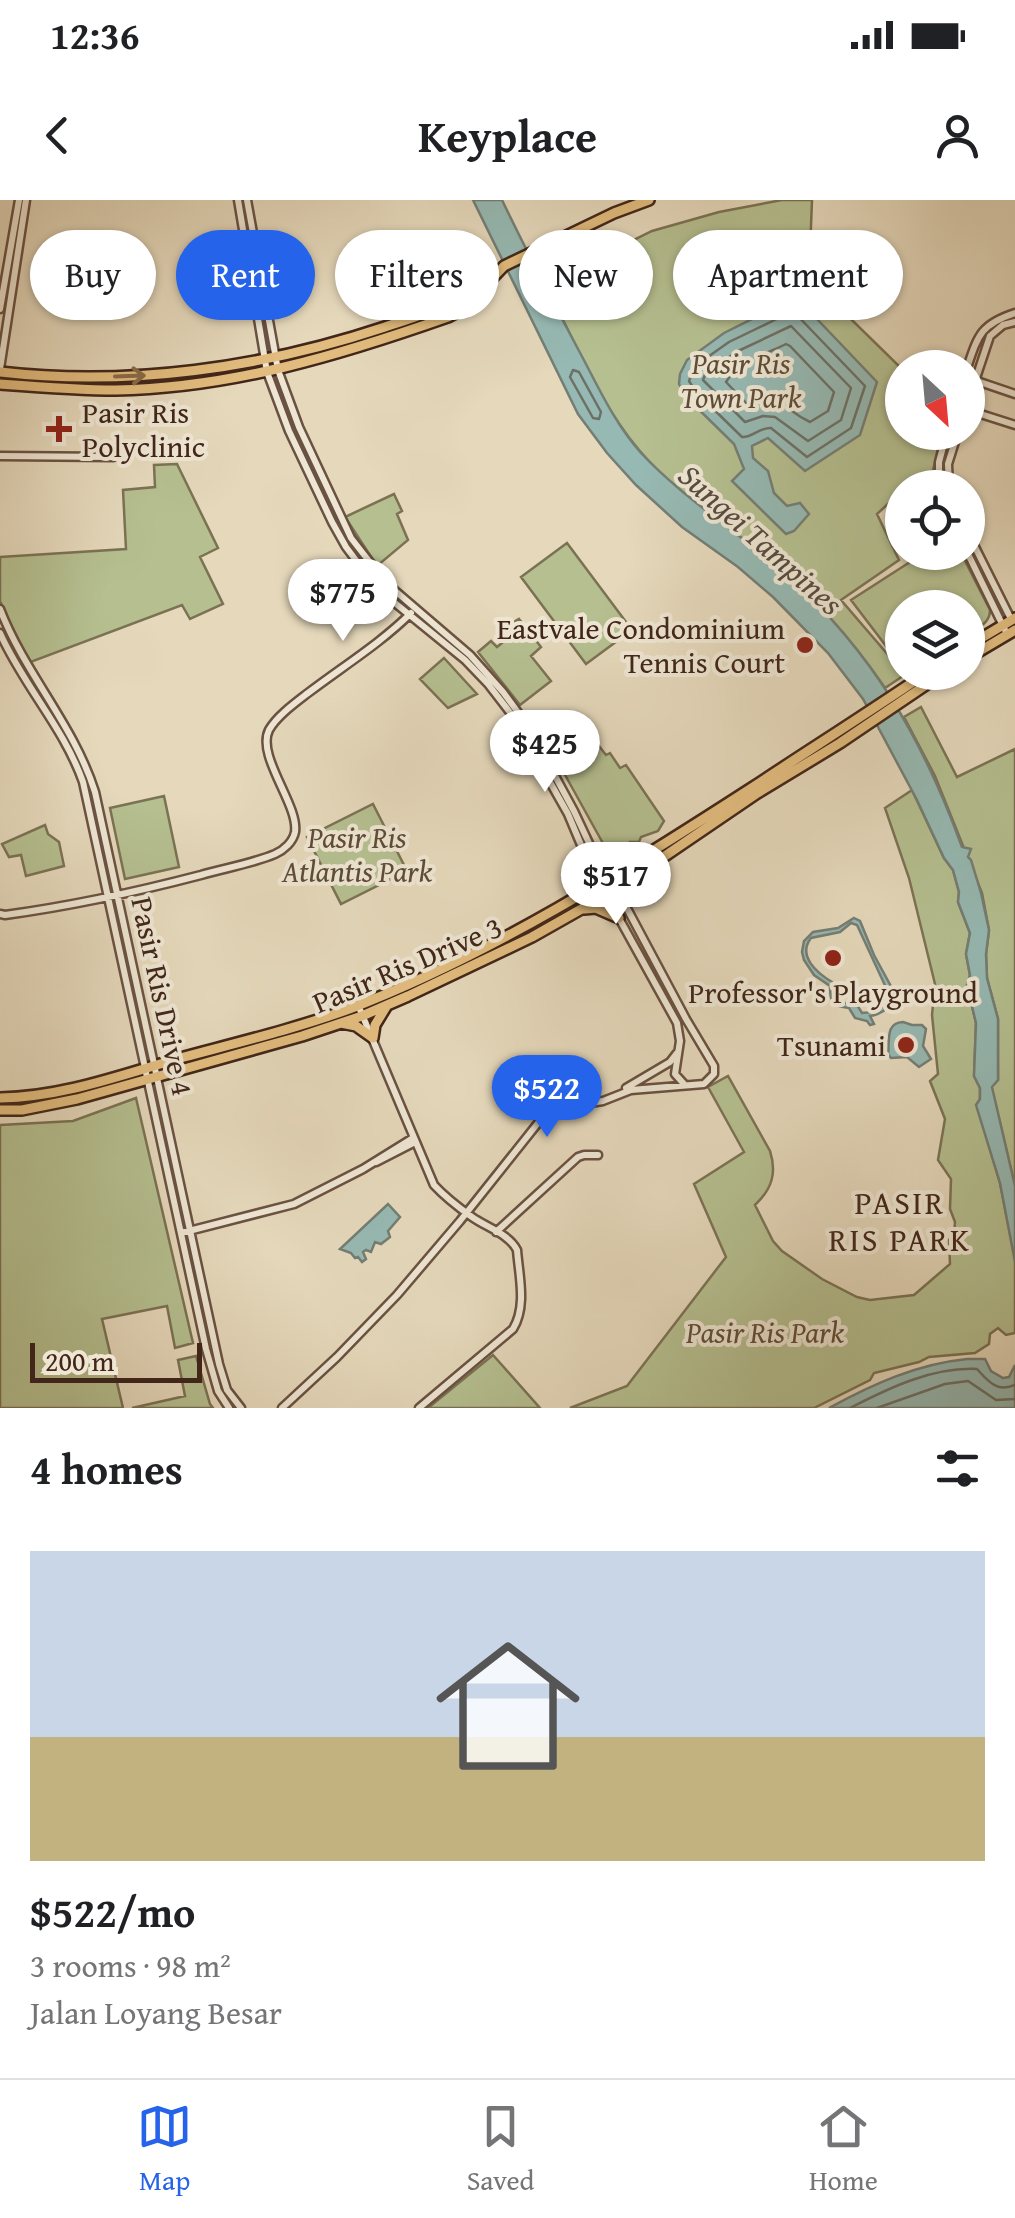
<!DOCTYPE html>
<meta charset="utf-8">
<style>
body{margin:0;font-family:"Gentium Book Plus",serif;background:#f2f2f2;color:#202124;height:100vh;display:flex;flex-direction:column;font-size:38px;white-space:nowrap}
*{box-sizing:border-box;margin:0}
p{font-size:32px;color:#757577}
.icon{flex:none;width:55px;height:55px;fill:none;stroke:currentColor;stroke-width:2;stroke-linecap:round;stroke-linejoin:round}
.map{position:relative;height:1208px;overflow:hidden}
.drawer{display:flex;flex-direction:column;background:#fff;flex:1}
.drawer>*{flex:none}
.top-card{position:absolute;left:30px;top:30px;width:955px;height:90px;display:flex;gap:20px}
.needle{width:65px;rotate:154deg}
.buttons{position:absolute;left:885px;top:150px;display:grid;gap:20px}
.buttons a{display:grid;place-items:center;width:100px;height:100px;border-radius:50%;background:#fff;box-shadow:0 2px 8px #0004;font-size:50px}
.scale{position:absolute;left:30px;bottom:25px;width:172px;box-sizing:border-box;padding-left:10px;border:5px solid #412619;border-top:0;font-size:28px;line-height:35px;white-space:nowrap;color:#412619;-webkit-text-stroke:8px #eee6d3;paint-order:stroke}
.price{position:absolute;translate:-50% -85px;padding:0 22px;border-radius:35px;background:#fff;color:#222;font-size:32px;line-height:65px;filter:drop-shadow(0 2px 5px #0008)}
.price::after{content:'';position:absolute;left:50%;top:60px;width:30px;height:22px;margin-left:-15px;background:inherit;clip-path:polygon(0 0,100% 0,50% 100%)}
.price.on{background:#2563eb;color:#fff}
ul{padding:0;list-style:none}
li{display:grid;align-content:center;gap:20px;height:530px;padding:0 30px}
li span{display:grid;place-items:center;height:310px;border-radius:0px;color:#555}
li>.icon{margin-inline-start:auto}
span .icon{width:180px;height:180px;fill:#fffc;stroke-width:1}
li b{font-size:42px}
h2{display:flex;justify-content:space-between;align-items:center;height:120px;padding:0 30px;font-size:42px}
.tag{padding:0 35px;border-radius:45px;background:#fff;box-shadow:0 2px 8px #0004;font-size:35px;line-height:90px}
.tag.on{background:#2563eb;color:#fff}
.status{display:flex;justify-content:space-between;align-items:center;height:70px;padding:0 50px;background:#fff;direction:ltr}
.status svg{height:28px;fill:currentColor}
header{display:flex;justify-content:space-between;align-items:center;height:130px;padding:0 30px;background:#fff;font-size:45px;font-weight:700}
.menu{display:flex;justify-content:space-around;align-items:center;height:140px;border-top:2px solid #e0e0e0;background:#fff;font-size:28px;color:#757577}
.menu a{display:grid;justify-items:center;gap:5px}
.menu .on{color:#2563eb}
.map>svg:first-child{display:block}
</style>
<div class="status"><b>12:36</b><svg viewBox="0 0 49 12"><path d="M0 12V9h3v3zM5 12V6h3v6zM10 12V3h3v9zM15 12V0h3v12zM26 1h20v11H26zM47 4h2v5h-2z"/></svg></div>
<header><svg class="icon" aria-label="back" viewBox="0 0 24 24"><path d="M15 5l-7 7 7 7"/></svg>Keyplace<svg class="icon" aria-label="person" viewBox="0 0 24 24"><circle cx="12" cy="8" r="4"/><path d="M4 21q1-7 8-7t8 7"/></svg></header>
<div class="map">
<svg width="1015" height="1208" viewBox="0 0 1015 1208">
<rect width="100%" height="100%" fill="#e5d8bb"/>
<filter id="stains"><feTurbulence type="fractalNoise" baseFrequency=".002" numOctaves="4"/><feColorMatrix values="0 0 0 0 .2 0 0 0 0 .09 0 0 0 0 .02 0 0 0 .5 -.17"/></filter>
<radialGradient id="worn" r=".72"><stop offset=".6" stop-color="#630" stop-opacity="0"/><stop offset="1" stop-color="#630" stop-opacity=".3"/></radialGradient>
<!-- green -->
<path fill="#b5bf90" stroke="#7b7254" stroke-width="2.5" d="M782,0h30l-3,78 93,91v63l40,1 -9,37 -27,17 -4,1v3l-25,23 22,46 -58,40 54,63 8,13 -18,12c-37,-54 -85,-103 -136,-144 -37,-30 -80,-58 -110,-94 -41,-48 -65,-111 -94,-166l107,-53 67,-19z
M177,264l41,84 -18,9 23,47 -33,15 -8,-14 -154,58 -28,-62v-44l126,-8 -3,-59 32,-3 -1,-22z
M394,294l8,17 -5,3 11,26 -31,26 -32,-49z
M567,343l65,87 -46,34 -65,-87z
M924,353h37l29,57c0,14 -12,17 -22,24v-26h-66v59l-51,-67z
M519,419l22,28 -10,9 20,25 -31,24 -42,-53 13,-11 6,6 22,-18 -5,-7z
M444,458l33,36 -29,14 -28,-29z
M921,507l36,70 58,-28v437l-24,-100 7,-6v-61l-11,-41 -1,-24 3,-24 -7,-37 -47,-117 -31,-59z
M588,544l5,5 6,-3 7,9 4,-2 10,15 6,-3 38,56 -6,10 -17,6 -2,5h-9l-20,14 -51,-92z
M912,590l32,68 9,12 6,22 -1,10 12,31 -4,21 4,21 -3,10 9,38 -2,53 6,12v11l-3,6 23,78 15,75v75l-9,2 -8,-7 -8,6 -1,10 -14,9 -46,4 -10,5 -45,11 -4,7 -56,28h-244l57,-22 99,-129 -32,-73 50,-32 -36,-65 20,-11 42,75c7,22 2,38 -15,54l18,36 9,10 40,28 35,18 13,3 44,-5 36,-31 -1,-24 5,-6 1,-12 -5,-13 1,-30 -13,-19 7,-41 -15,-38 8,-7 -6,-59 3,-31 -26,-106 -24,-70z
M164,596l15,71 -54,12 -15,-71z
M373,604l34,67 -66,33 -34,-67z
M45,625l3,9 11,8 5,24 -38,10 -5,-21 -12,2 -7,-13z
M136,898l57,245 -18,5 -8,-42 -65,13 21,89h-123v-283l73,-4z
M493,1155l47,53h-112z
M196,1156l14,48 3,4h-81l53,-12 -7,-36z"/>
<!-- water -->
<path fill="#96b9b3" stroke="#747e75" stroke-width="2.5" fill-rule="evenodd" d="M473,0h29c24,50 50,100 76,149 19,35 36,74 63,104 43,46 99,80 146,122 86,77 136,165 175,272l9,2 -3,8 3,3 10,33 8,37 -3,24 1,24 11,41v61l-6,7 23,99v76l-15,-79 -24,-78 4,-6v-11l-6,-12 2,-53 -9,-38 3,-10 -4,-21 4,-21 -12,-31 1,-10 -6,-22 -9,-12 -27,-58 -54,-101 -35,-46 -55,-56 -35,-30 -56,-40 -46,-42 -29,-32 -29,-39z
M796,97l81,85 -17,53 -55,36 -37,-33 -16,8 1,12 15,13 6,22 13,13 13,-3 9,11 -15,17 -8,3 -54,-53 12,-12 -10,-25 -47,-46 -8,-14 1,-10 7,-14 37,-27z
M854,718l6,3 14,34 25,46c-9,3 -16,14 -29,15l4,8 -4,1 -3,-4 -12,-3 -6,-10c-17,-2 -19,-4 -19,-22l-16,-11 -10,-15 -2,-8 2,-11 9,-9 25,-4zM851,723l6,2 32,69 -3,11 -12,7 -12,1 -5,-8 -18,-3 -4,-4 -3,-16c-15,-9 -35,-26 -21,-44l29,-6z
M903,822l9,3h10l4,4 -3,17 8,13 -12,8 -12,-10 -16,1 -3,-4c2,-14 -3,-31 15,-32z
M388,1004l12,13 -12,14 2,6 -9,7 -6,-2 -4,10 -5,-2 -3,2 3,7 -4,3 -4,-5 -3,1 -4,-5 -11,-4z
M967,1159h18l6,12 12,7 6,-1 6,-12v43h-186c44,-24 88,-44 138,-49z"/>
<g fill="none" stroke-linecap="round" stroke-linejoin="round">
<!-- shore -->
<path stroke="#6c7066" stroke-width="2.5" d="M793,111l72,75 -14,42 -44,29 -36,-29c-11,-1 -19,10 -29,9l-46,-45 -7,-11 6,-15 34,-24z
M791,126l60,62 -10,32 -33,21 -33,-24 -12,-1 -18,6 -42,-42 2,-5 31,-23z
M786,144l4,2 44,46 -6,19 -18,11c-31,-15 -21,-25 -63,-18l-21,-22c11,-19 40,-28 60,-38z
M573,170l6,2 22,40 -2,7 -6,-1 -23,-41z
M850,1208c39,-20 82,-41 127,-39 11,12 20,24 38,16
M877,1208l68,-24 23,-3 28,19 19,-1"/>
<!-- minor casing -->
<g stroke="#6a5242" stroke-width="11">
<path id="minor" d="M238,0l29,172 22,59 43,91 14,25 24,32 20,20 75,61 23,24 24,31 56,99 21,50 88,159 3,18 -5,33 9,10
M247,0l31,170 21,57 52,111 35,45 84,72 33,37 25,34 46,85 29,62 19,26 64,120 28,47v8l-10,10 -73,6 -28,11 -39,6 -22,11 -82,103 -63,74 -60,62 -55,51
M0,109l19,-109
M967,168c11,-33 14,-44 48,-55
M0,169l26,-169
M968,178l47,16
M968,202l22,-66 13,-11 12,-3
M968,210l47,15
M0,256l113,1
M939,288v-26l8,-30
M949,288l-1,-24 10,-32
M968,333l44,88
M967,352l40,82
M0,409c25,65 74,116 95,183l124,572 8,26 14,18
M0,433c23,52 64,95 83,149l123,567 12,42 11,17
M0,714l5,1c66,-9 131,-23 196,-40 24,-7 50,-11 74,-21 9,-4 18,-12 20,-22 4,-27 -39,-76 -26,-102 8,-14 26,-27 39,-37 34,-26 73,-50 103,-80
M358,805l76,180c11,12 24,22 38,32 14,10 37,17 45,33 2,26 10,56 -4,79l-94,79
M626,888l44,-26 7,-9
M376,962l39,-20
M496,1032l82,-75 6,-2h14
M181,1033l113,-29 69,-35 50,-31"/>
</g>
<!-- major casing -->
<g stroke="#412619" stroke-width="14">
<path id="major" d="M0,172c129,15 262,-4 385,-45 33,-11 69,-21 96,-45
M0,184c39,3 77,6 116,6 115,-2 224,-35 332,-73l15,-8 41,-43 110,-53 35,-13
M968,446l47,-28
M968,458l47,-28
M593,653l19,11 15,2
M576,697l8,-13 5,-20
M584,709l12,-1 23,10
M341,823l15,3 17,12 2,-13 11,-18
M0,898c64,-1 124,-24 184,-41 56,-15 114,-29 168,-49 142,-55 271,-137 398,-219 59,-39 119,-77 178,-117
M0,910h22l55,-11 225,-63 60,-20 46,-20 124,-59 83,-47 141,-96 84,-51 105,-71"/>
</g>
<!-- minor -->
<use href="#minor" stroke="#eee6d3" stroke-width="6"/>
<!-- major -->
<use href="#major" stroke="#e2bc7e" stroke-width="9"/>
</g>
<!-- one-way arrows -->
<defs><path id="oneway-shaft" d="M-6 0H5M1.5-3L5.5 0L1.5 3" fill="none" stroke-width="1.6" stroke-linecap="round" stroke-linejoin="round" transform="scale(2.5)"/></defs>
<use stroke="#896a46" href="#oneway-shaft" transform="translate(130 176) rotate(-2)"/>
<!-- markers -->
<g fill="#8f2418" stroke="#eee6d3" stroke-width="4">
<path d="M54 214h10v10h10v10h-10v10h-10v-10h-10v-10h10z"/>
<circle cx="805" cy="445" r="10"/>
<circle cx="833" cy="758" r="10"/>
<circle cx="906" cy="845" r="10"/>
</g>
<g text-anchor="middle" dominant-baseline="central" stroke-width="8" stroke-linejoin="round" paint-order="stroke">
<!-- park labels -->
<g font-size="30" font-style="italic" fill="#5e4c37" stroke="#eee6d3">
<text x="741" y="163">Pasir Ris<tspan x="741" dy="34">Town Park</tspan></text>
<text x="357" y="637">Pasir Ris<tspan x="357" dy="34">Atlantis Park</tspan></text>
<text x="765" y="1132">Pasir Ris Park</text>
</g>
<!-- poi labels -->
<g font-size="30" fill="#412619" stroke="#eee6d3" text-anchor="end">
<text x="82" y="212" text-anchor="start">Pasir Ris<tspan x="82" dy="34">Polyclinic</tspan></text>
<text x="785" y="428">Eastvale Condominium<tspan x="785" dy="34">Tennis Court</tspan></text>
<text x="833" y="792" text-anchor="middle">Professor's Playground</text>
<text x="886" y="845">Tsunami</text>
</g>
<!-- street labels -->
<g font-size="30" fill="#412619" stroke="#eee6d3">
<text transform="translate(407 764) rotate(-23)">Pasir Ris Drive 3</text>
<text transform="translate(163 796) rotate(78)">Pasir Ris Drive 4</text>
</g>
<!-- water labels -->
<g font-size="32" font-style="italic" fill="#564b40" stroke="#eee6d3">
<text transform="translate(761 339) rotate(42)">Sungei Tampines</text>
</g>
<!-- neighbourhood labels -->
<g font-size="32" letter-spacing="2.5" fill="#412619" stroke="#eee6d3">
<text x="900" y="1002">PASIR<tspan x="900" dy="37">RIS PARK</tspan></text>
</g>
</g>
<rect width="100%" height="100%" filter="url(#stains)"/>
<rect width="100%" height="100%" fill="url(#worn)"/>
</svg>
<div class="buttons">
<a><svg class="needle" viewBox="-14 -14 28 28"><path d="M0-13l5 13h-10z" fill="#e53935"/><path d="M0 13l5-13h-10z" fill="#757577"/></svg></a>
<a><svg class="icon" aria-label="locate" viewBox="0 0 24 24"><circle cx="12" cy="12" r="6"/><path d="M12 2v4M12 18v4M2 12h4M18 12h4"/></svg></a>
<a><svg class="icon" aria-label="layers" viewBox="0 0 24 24"><path d="M12 4l9 5-9 5-9-5zM3 14l9 5 9-5"/></svg></a>
</div>
<div class="scale">200 m</div>
<b class="price" style="left:343px;top:444px">$775</b>
<b class="price" style="left:545px;top:595px">$425</b>
<b class="price" style="left:616px;top:727px">$517</b>
<b class="price on" style="left:547px;top:940px">$522</b>
<div class="top-card">
<a class="tag">Buy</a>
<a class="tag on">Rent</a>
<a class="tag">Filters</a>
<a class="tag">New</a>
<a class="tag">Apartment</a>
</div>
</div>
<section class="drawer">
<h2>4 homes<svg class="icon" aria-label="filters" viewBox="0 0 24 24"><path d="M4 7h16M4 17h16"/><circle cx="9" cy="7" r="2"/><circle cx="15" cy="17" r="2"/></svg></h2>
<ul>
<li><span style="background:linear-gradient(#c9d6e8 60%,#c2b280 0)"><svg class="icon" aria-label="home" viewBox="0 0 24 24"><path d="M3 11l9-7 9 7M6 9v11h12V9"/></svg></span><div><b>$522/mo</b><p>3 rooms · 98 m²</p><p>Jalan Loyang Besar</p></div></li>
</ul>
</section>
<nav class="menu">
<a class="on"><svg class="icon" aria-label="map" viewBox="0 0 24 24"><path d="M3 6l6-2 6 2 6-2v14l-6 2-6-2-6 2zM9 4v14M15 6v14"/></svg>Map</a>
<a><svg class="icon" aria-label="saved" viewBox="0 0 24 24"><path d="M7 4h10v16l-5-4-5 4z"/></svg>Saved</a>
<a><svg class="icon" aria-label="home" viewBox="0 0 24 24"><path d="M3 11l9-7 9 7M6 9v11h12V9"/></svg>Home</a>
</nav>
